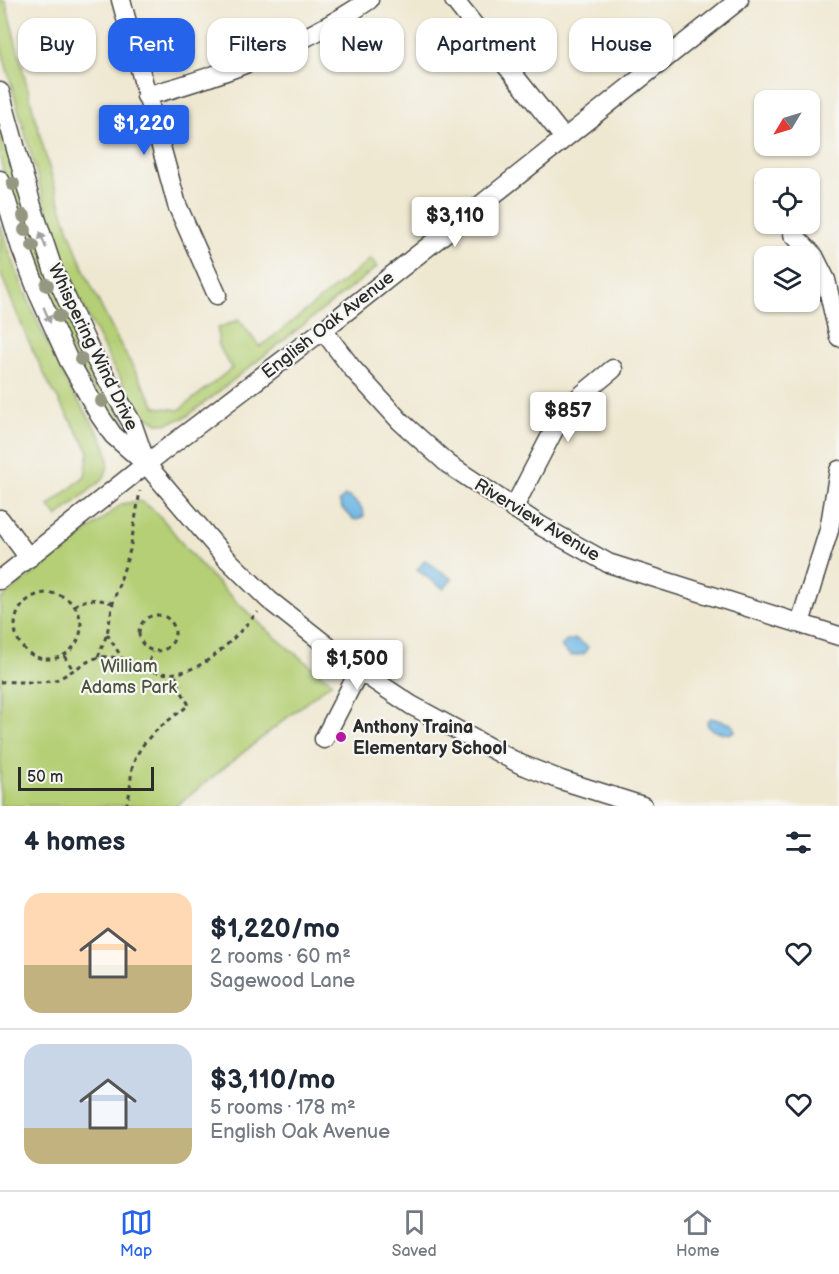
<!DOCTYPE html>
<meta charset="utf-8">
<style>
body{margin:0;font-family:"Balsamiq Sans",sans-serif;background:#f2f2f3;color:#1f2937;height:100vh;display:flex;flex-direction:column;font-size:22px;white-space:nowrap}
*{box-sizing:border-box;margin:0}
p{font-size:20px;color:#747a83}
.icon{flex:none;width:33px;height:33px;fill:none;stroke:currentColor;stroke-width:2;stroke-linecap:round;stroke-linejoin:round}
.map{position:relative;height:806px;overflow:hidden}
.details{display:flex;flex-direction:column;background:#fff;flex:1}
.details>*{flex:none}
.banner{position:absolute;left:18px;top:18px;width:804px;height:54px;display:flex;gap:12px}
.needle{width:39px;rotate:232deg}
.buttons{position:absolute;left:754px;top:90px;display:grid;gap:12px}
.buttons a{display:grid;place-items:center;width:66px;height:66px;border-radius:12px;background:#fff;box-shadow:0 2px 4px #0004;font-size:30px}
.scale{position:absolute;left:18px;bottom:15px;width:136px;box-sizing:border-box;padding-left:6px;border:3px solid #2b2b2b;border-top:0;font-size:16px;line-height:21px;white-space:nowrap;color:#2b2b2b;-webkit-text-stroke:4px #f6f6f2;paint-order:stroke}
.price{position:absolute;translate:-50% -51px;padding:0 14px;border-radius:6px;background:#fff;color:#222;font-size:20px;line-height:39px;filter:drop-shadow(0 2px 3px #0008)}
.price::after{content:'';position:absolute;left:50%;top:36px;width:18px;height:14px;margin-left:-9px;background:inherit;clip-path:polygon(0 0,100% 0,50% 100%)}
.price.on{background:#2563eb;color:#fff}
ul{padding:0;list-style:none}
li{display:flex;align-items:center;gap:18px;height:150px;padding:0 24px}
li+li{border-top:2px solid #e0e1e3}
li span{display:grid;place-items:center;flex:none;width:168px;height:120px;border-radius:18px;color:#555}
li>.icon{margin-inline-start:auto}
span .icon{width:72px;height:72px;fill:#fffc;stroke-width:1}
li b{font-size:26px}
h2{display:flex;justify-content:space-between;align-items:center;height:72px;padding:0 24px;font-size:26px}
.pill{padding:0 21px;border-radius:18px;background:#fff;box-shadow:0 2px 4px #0004;font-size:21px;line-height:54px}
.pill.on{background:#2563eb;color:#fff}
.tabs{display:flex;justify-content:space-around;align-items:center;height:84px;border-top:2px solid #e0e1e3;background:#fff;font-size:16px;color:#747a83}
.tabs a{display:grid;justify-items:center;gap:3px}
.tabs .on{color:#2563eb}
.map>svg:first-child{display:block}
</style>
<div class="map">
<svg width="839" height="806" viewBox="0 0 839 806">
<rect width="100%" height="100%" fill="#f6f6f2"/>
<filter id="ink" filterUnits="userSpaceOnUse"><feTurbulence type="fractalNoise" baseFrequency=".0167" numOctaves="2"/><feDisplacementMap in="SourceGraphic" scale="12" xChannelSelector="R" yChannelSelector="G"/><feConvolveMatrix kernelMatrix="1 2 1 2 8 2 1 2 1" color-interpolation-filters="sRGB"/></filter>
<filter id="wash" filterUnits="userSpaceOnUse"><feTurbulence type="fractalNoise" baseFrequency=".008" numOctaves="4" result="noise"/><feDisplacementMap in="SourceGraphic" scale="24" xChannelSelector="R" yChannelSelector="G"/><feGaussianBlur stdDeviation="1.35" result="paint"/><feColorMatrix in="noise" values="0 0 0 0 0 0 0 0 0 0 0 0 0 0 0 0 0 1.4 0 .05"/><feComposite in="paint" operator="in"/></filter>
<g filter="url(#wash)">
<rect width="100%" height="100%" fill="#efe8d1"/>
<!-- green -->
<path fill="#b4cf75" stroke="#707d50" stroke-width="1.5" d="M0,0h5c22,84 41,170 72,252 21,54 49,105 79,155l23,3 53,-42 -14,-23v-17l21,-8 21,27 111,-88 6,8 -191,150 -21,7 -7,-1 -16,-10 -29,-46 -36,-73 -25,-65 -52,-185z
M0,111l25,92 104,229 -6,4 -3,-1 -54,-92 -53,-136 -13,-48z
M0,224c18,55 41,109 68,161 11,19 30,43 38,63 4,10 2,21 -3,31l-46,38 -8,-11 36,-30 4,-25 -40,-67 -22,-46 -27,-66z
M138,501c18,4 39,37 51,51 43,49 91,92 143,130l-156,124h-176v-206l122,-96z"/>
<!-- water -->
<path fill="#6cb6e5" stroke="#4c7088" stroke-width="1.5" d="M345,496c7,1 19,12 19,20l-7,4 -4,-1 -11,-11 -3,-7z
M425,560l27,19 -8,10 -27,-19z
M576,639l12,8 -4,7 -13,2 -9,-8v-3l5,-4z
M711,718l21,6 3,7 -6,3c-9,-2 -22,-2 -22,-13z"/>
</g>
<g filter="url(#ink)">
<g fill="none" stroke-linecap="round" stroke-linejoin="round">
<!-- minor casing -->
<g stroke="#484744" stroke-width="21">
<path id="minor" d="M121,0l56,205 40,90
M454,0l110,138
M0,92l32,114 21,63 36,79 43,75 14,40
M146,96c78,-21 157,-50 223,-96
M0,180l21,68 18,47 29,64 32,57 13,19 33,29 79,93 44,43 85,67 57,38 109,59 41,16 82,26
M793,234l21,22 12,24 13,57
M323,330l28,37 49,54 48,43 93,62 67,37 231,73
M513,509l43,-83 16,-23 41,-34
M0,519l29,39
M0,580l146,-116 177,-134 416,-330
M800,623l29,-93 10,-60
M324,739l35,-68"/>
</g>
<!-- path -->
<path stroke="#484744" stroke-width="3" stroke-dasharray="4.5 4.5" stroke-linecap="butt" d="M15 626a33 33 0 1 1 66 0a33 33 0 1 1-66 0Z
M74,606c14,-9 23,-7 39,-3
M139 633a18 18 0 1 1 36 0a18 18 0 1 1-36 0Z
M107,634l15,24
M64,656l10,15
M98,657l9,-23 6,-31 17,-53 10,-59
M147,670l5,-18
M0,682c16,-1 40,2 55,-2 14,-5 32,-21 45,-23 19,-2 31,7 48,13 48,16 81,-27 110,-58
M126,806c5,-12 4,-24 6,-37 7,-31 34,-46 57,-64l-10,-18 -4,-13"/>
<!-- minor -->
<use href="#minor" stroke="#fff" stroke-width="18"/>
</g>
<!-- trees -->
<g fill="#969780">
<circle cx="13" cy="184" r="7"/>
<circle cx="24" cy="216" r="7"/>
<circle cx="25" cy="230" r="7"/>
<circle cx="33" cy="246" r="7"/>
<circle cx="47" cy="285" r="7"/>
<circle cx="59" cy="316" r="7"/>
<circle cx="81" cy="359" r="7"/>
<circle cx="102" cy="401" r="7"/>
</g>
<!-- one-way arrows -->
<defs><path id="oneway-solid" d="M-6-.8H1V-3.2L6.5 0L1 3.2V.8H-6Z" transform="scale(1.5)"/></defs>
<g fill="#a0a0a0">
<use href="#oneway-solid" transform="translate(43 240) rotate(-110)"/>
<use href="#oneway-solid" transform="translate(47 315) rotate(67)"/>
</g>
</g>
<!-- markers -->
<circle fill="#b5179e" stroke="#f6f6f2" stroke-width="2" cx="341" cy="737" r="6"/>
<g text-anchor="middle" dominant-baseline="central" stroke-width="4.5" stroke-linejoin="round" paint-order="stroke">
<!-- street labels -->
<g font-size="18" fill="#2b2b2b" stroke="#f6f6f2">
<text transform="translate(328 325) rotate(-38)">English Oak Avenue</text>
<text transform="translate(93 347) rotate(64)">Whispering Wind Drive</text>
<text transform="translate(537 520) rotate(31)">Riverview Avenue</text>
</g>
<!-- park labels -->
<g font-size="18" fill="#4d543e" stroke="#f6f6f2">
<text x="129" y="666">William<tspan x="129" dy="21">Adams Park</tspan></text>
</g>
<!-- poi labels -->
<g font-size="18" font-weight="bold" fill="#2b2b2b" stroke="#f6f6f2" text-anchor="start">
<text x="353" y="727">Anthony Traina<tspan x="353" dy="21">Elementary School</tspan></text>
</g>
</g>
</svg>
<div class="buttons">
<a><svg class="needle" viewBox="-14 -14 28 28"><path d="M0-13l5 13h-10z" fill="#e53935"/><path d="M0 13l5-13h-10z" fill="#747a83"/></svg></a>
<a><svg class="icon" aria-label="locate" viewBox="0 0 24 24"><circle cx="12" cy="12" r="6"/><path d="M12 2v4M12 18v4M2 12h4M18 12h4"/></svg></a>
<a><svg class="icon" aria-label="layers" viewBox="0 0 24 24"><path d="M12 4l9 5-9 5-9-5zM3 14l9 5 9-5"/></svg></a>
</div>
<div class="scale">50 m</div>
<b class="price on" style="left:144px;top:156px">$1,220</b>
<b class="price" style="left:455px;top:248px">$3,110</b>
<b class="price" style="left:568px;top:443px">$857</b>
<b class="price" style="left:357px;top:691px">$1,500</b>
<div class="banner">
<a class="pill">Buy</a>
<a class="pill on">Rent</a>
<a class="pill">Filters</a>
<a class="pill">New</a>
<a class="pill">Apartment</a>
<a class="pill">House</a>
</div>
</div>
<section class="details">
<h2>4 homes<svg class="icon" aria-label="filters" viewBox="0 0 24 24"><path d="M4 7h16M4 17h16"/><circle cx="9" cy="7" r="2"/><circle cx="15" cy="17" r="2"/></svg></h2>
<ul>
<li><span style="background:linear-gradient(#ffd9b3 60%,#c2b280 0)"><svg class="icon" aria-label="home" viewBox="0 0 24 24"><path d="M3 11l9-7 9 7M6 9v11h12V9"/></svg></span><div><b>$1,220/mo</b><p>2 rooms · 60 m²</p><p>Sagewood Lane</p></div><svg class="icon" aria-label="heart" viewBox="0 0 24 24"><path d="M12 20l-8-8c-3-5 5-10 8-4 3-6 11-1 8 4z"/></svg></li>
<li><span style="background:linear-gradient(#c9d6e8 70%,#c2b280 0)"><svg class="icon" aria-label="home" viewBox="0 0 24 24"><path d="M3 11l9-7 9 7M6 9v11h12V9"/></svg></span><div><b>$3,110/mo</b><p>5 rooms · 178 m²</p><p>English Oak Avenue</p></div><svg class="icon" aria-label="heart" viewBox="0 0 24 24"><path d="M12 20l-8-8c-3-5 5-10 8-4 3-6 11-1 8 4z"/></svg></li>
</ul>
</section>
<nav class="tabs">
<a class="on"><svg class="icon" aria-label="map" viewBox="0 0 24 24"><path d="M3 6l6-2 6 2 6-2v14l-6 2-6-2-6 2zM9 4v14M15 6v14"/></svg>Map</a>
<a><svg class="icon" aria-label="saved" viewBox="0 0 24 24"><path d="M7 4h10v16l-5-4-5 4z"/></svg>Saved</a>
<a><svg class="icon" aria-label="home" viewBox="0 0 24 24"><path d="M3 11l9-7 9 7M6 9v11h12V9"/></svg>Home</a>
</nav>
